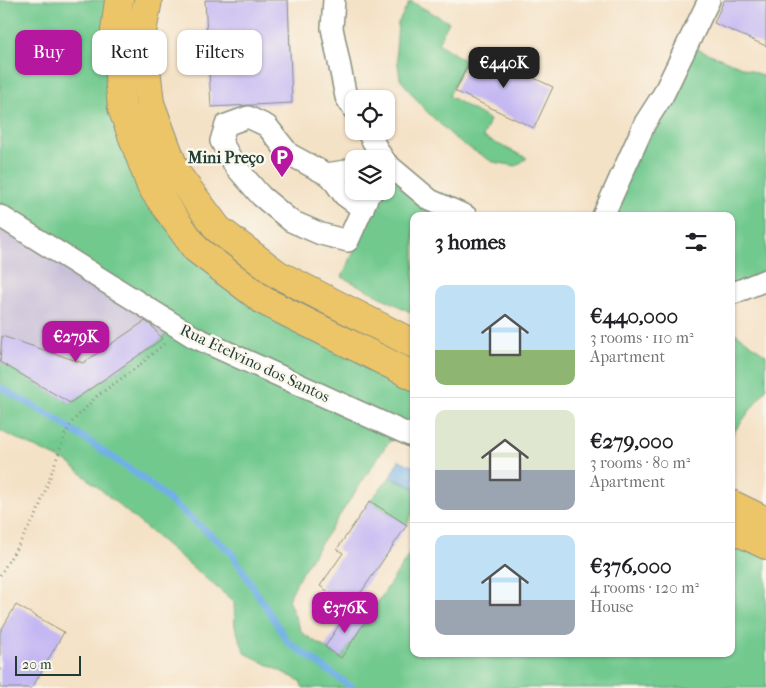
<!DOCTYPE html>
<meta charset="utf-8">
<style>
body{margin:0;font-family:"IM FELL French Canon",serif;background:#f2f2f2;color:#202124;height:100vh;display:flex;flex-direction:column;font-size:19px;white-space:nowrap}
*{box-sizing:border-box;margin:0}
p{font-size:16px;color:#757577}
.icon{flex:none;width:28px;height:28px;fill:none;stroke:currentColor;stroke-width:2;stroke-linecap:round;stroke-linejoin:round}
.map{position:relative;flex:1;overflow:hidden}
.sheet{position:absolute;left:410px;top:212px;width:325px;height:445px;display:flex;flex-direction:column;background:#fff;border-radius:10px;box-shadow:0 1px 4px #0004}
.sheet>*{flex:none}
.banner{position:absolute;left:15px;top:30px;width:320px;height:45px;display:flex;gap:10px}
.controls{position:absolute;left:345px;top:90px;display:grid;gap:10px}
.controls a{display:grid;place-items:center;width:50px;height:50px;border-radius:10px;background:#fff;box-shadow:0 1px 4px #0004;font-size:25px}
.scale{position:absolute;left:15px;bottom:12px;width:66px;box-sizing:border-box;padding-left:5px;border:2px solid #1f3d34;border-top:0;font-size:14px;line-height:18px;white-space:nowrap;color:#1f3d34;-webkit-text-stroke:4px #fbf7ec;paint-order:stroke}
.price{position:absolute;translate:-50% -42px;padding:0 11px;border-radius:10px;background:#b5179e;color:#fff;font-size:16px;line-height:32px;filter:drop-shadow(0 1px 2px #0008)}
.price::after{content:'';position:absolute;left:50%;top:30px;width:15px;height:11px;margin-left:-8px;background:inherit;clip-path:polygon(0 0,100% 0,50% 100%)}
.price.current{background:#222;color:#fff}
ul{padding:0;list-style:none}
li{display:flex;align-items:center;gap:15px;height:125px;padding:0 25px}
li+li{border-top:1px solid #e0e0e0}
li span{display:grid;place-items:center;flex:none;width:140px;height:100px;border-radius:10px;color:#555}
li>.icon{margin-inline-start:auto}
span .icon{width:60px;height:60px;fill:#fffc;stroke-width:1}
li b{font-size:21px}
h2{display:flex;justify-content:space-between;align-items:center;height:60px;padding:0 25px;font-size:21px}
.pill{padding:0 18px;border-radius:10px;background:#fff;box-shadow:0 1px 4px #0004;font-size:18px;line-height:45px}
.pill.current{background:#b5179e;color:#fff}
.map>svg:first-child{display:block}
</style>
<div class="map">
<svg width="766" height="688" viewBox="0 0 766 688">
<rect width="100%" height="100%" fill="#fbf7ec"/>
<filter id="ink" filterUnits="userSpaceOnUse"><feTurbulence type="fractalNoise" baseFrequency=".02" numOctaves="2"/><feDisplacementMap in="SourceGraphic" scale="10" xChannelSelector="R" yChannelSelector="G"/><feConvolveMatrix kernelMatrix="1 2 1 2 8 2 1 2 1" color-interpolation-filters="sRGB"/></filter>
<filter id="wash" filterUnits="userSpaceOnUse"><feTurbulence type="fractalNoise" baseFrequency=".0096" numOctaves="4" result="noise"/><feDisplacementMap in="SourceGraphic" scale="20" xChannelSelector="R" yChannelSelector="G"/><feGaussianBlur stdDeviation="1.12" result="paint"/><feColorMatrix in="noise" values="0 0 0 0 0 0 0 0 0 0 0 0 0 0 0 0 0 1.4 0 .05"/><feComposite in="paint" operator="in"/></filter>
<g filter="url(#wash)">
<rect width="100%" height="100%" fill="#f4e2c7"/>
<!-- industrial -->
<path fill="#c8bfd8" d="M0,216l174,108 -12,15 -92,64 -70,-41z"/>
<!-- green -->
<path fill="#71c98e" stroke="#488361" d="M0,0h119l3,108 74,141 218,127v61l-14,-6 -15,16 -83,125 -14,28 14,33 39,25 73,-111v107h317v-126l35,17v143h-463l-3,-7 -55,-28 -10,-26 -1,-25 -165,-139 -69,-32v-69l70,41 92,-64 12,-15 -174,-108z
M410,1l39,21 -11,21 27,18 -16,35 41,24 -7,17 44,21 -11,8 -23,-4 -34,-20 -35,-33 -24,-30 -4,-29 2,-27z
M688,45l78,32v203l-35,14v-78h-128z
M408,181l58,35h-52v98l-72,-37 33,-70 -6,-13 4,-3h13v-8z
M731,330l35,25v34l-35,47z
M390,477l24,11v22l-7,15 -37,-24z"/>
<!-- water -->
<path fill="#71b0e5" stroke="#48768c" d="M399,460l15,7v21l-24,-11z"/>
<g fill="none" stroke-linecap="round" stroke-linejoin="round">
<!-- stream -->
<path stroke="#71b0e5" stroke-width="7" d="M0,387l56,32 88,60 87,73 57,90 65,46"/>
</g>
<g id="blocks">
<!-- building -->
<path fill="#c4b8f3" d="M205,0h83l4,103 -81,4z
M724,0h42v46l-52,-23z
M475,50l78,37 -19,41 -79,-37z
M145,321l7,5 10,13 -92,64 -70,-41 2,-26 81,27z
M370,501l37,24 -56,82 -31,-21 23,-33 -6,-4z
M16,605l48,27 -32,56h-32v-56z
M348,611l17,11 -24,36 -16,-11z"/>
</g>
</g>
<g filter="url(#ink)">
<use href="#blocks" fill-opacity="0" stroke="#8a907e" stroke-width="1"/>
<g fill="none" stroke-linecap="round" stroke-linejoin="round">
<!-- minor casing -->
<g stroke="#8a907e" stroke-width="24">
<path id="minor" d="M334,0l-2,28 14,69 8,13
M367,131l16,28
M386,163l44,37 36,16
M354,167l-8,4 -20,3 -37,-20 -22,-28 -19,-9 -22,8 -5,16 14,25 26,30 30,25 30,13 27,7 21,-47 4,-3
M329,174l15,21 19,14
M0,216l194,121 220,100
M603,216l42,-93 18,-28 46,-95
M731,294l35,-14"/>
</g>
<!-- major casing -->
<g stroke="#8a907e" stroke-width="30">
<path id="major" d="M119,0l-4,31 7,77 29,78 45,63 68,52 150,75
M148,0l-6,32 8,71 26,70 42,56 59,45 137,70
M731,504l35,17
M731,528l35,17"/>
</g>
<!-- path -->
<path stroke="#8a907e" stroke-width="3" stroke-dasharray="1 4" stroke-linecap="butt" d="M0,575l36,-59 29,-81 7,-13 25,-26 39,-28 28,-24"/>
<!-- minor -->
<use href="#minor" stroke="#fff" stroke-width="21"/>
<!-- major -->
<use href="#major" stroke="#edc569" stroke-width="28"/>
</g>
</g>
<!-- icons -->
<defs>
<g id="parking-pin" transform="scale(1.25)"><path d="M0 17L-7.5 6A9.5 9.5 0 1 1 7.5 6Z" fill="#b5179e" stroke="#fbf7ec"/><path d="M-3.5-5.5H1a3.5 3.5 0 0 1 0 7H-1V5.5H-3.5ZM-1-3.4V-.6H.8a1.4 1.4 0 0 0 0-2.8Z" fill="#fff"/></g>
</defs>
<g fill-rule="evenodd">
<use href="#parking-pin" x="282" y="157"/>
</g>
<g text-anchor="middle" dominant-baseline="central" stroke-width="5" stroke-linejoin="round" paint-order="stroke">
<!-- poi labels -->
<g font-size="16" font-weight="bold" fill="#1f3d34" stroke="#fbf7ec" text-anchor="end">
<text x="264" y="157">Mini Preço</text>
</g>
<!-- street labels -->
<g font-size="16" fill="#1f3d34" stroke="#fbf7ec">
<text transform="translate(255 363) rotate(25)">Rua Etelvino dos Santos</text>
</g>
</g>
</svg>
<div class="controls">
<a><svg class="icon" aria-label="locate" viewBox="0 0 24 24"><circle cx="12" cy="12" r="6"/><path d="M12 2v4M12 18v4M2 12h4M18 12h4"/></svg></a>
<a><svg class="icon" aria-label="layers" viewBox="0 0 24 24"><path d="M12 4l9 5-9 5-9-5zM3 14l9 5 9-5"/></svg></a>
</div>
<div class="scale">20 m</div>
<b class="price current" style="left:504px;top:89px">€440K</b>
<b class="price" style="left:76px;top:363px">€279K</b>
<b class="price" style="left:345px;top:634px">€376K</b>
<div class="banner">
<a class="pill current">Buy</a>
<a class="pill">Rent</a>
<a class="pill">Filters</a>
</div>
<section class="sheet">
<h2>3 homes<svg class="icon" aria-label="filters" viewBox="0 0 24 24"><path d="M4 7h16M4 17h16"/><circle cx="9" cy="7" r="2"/><circle cx="15" cy="17" r="2"/></svg></h2>
<ul>
<li><span style="background:linear-gradient(#bfe0f5 65%,#8fb573 0)"><svg class="icon" aria-label="home" viewBox="0 0 24 24"><path d="M3 11l9-7 9 7M6 9v11h12V9"/></svg></span><div><b>€440,000</b><p>3 rooms · 110 m²</p><p>Apartment</p></div></li>
<li><span style="background:linear-gradient(#dfe7d0 60%,#9aa5b1 0)"><svg class="icon" aria-label="home" viewBox="0 0 24 24"><path d="M3 11l9-7 9 7M6 9v11h12V9"/></svg></span><div><b>€279,000</b><p>3 rooms · 80 m²</p><p>Apartment</p></div></li>
<li><span style="background:linear-gradient(#bfe0f5 65%,#9aa5b1 0)"><svg class="icon" aria-label="home" viewBox="0 0 24 24"><path d="M3 11l9-7 9 7M6 9v11h12V9"/></svg></span><div><b>€376,000</b><p>4 rooms · 120 m²</p><p>House</p></div></li>
</ul>
</section>
</div>
